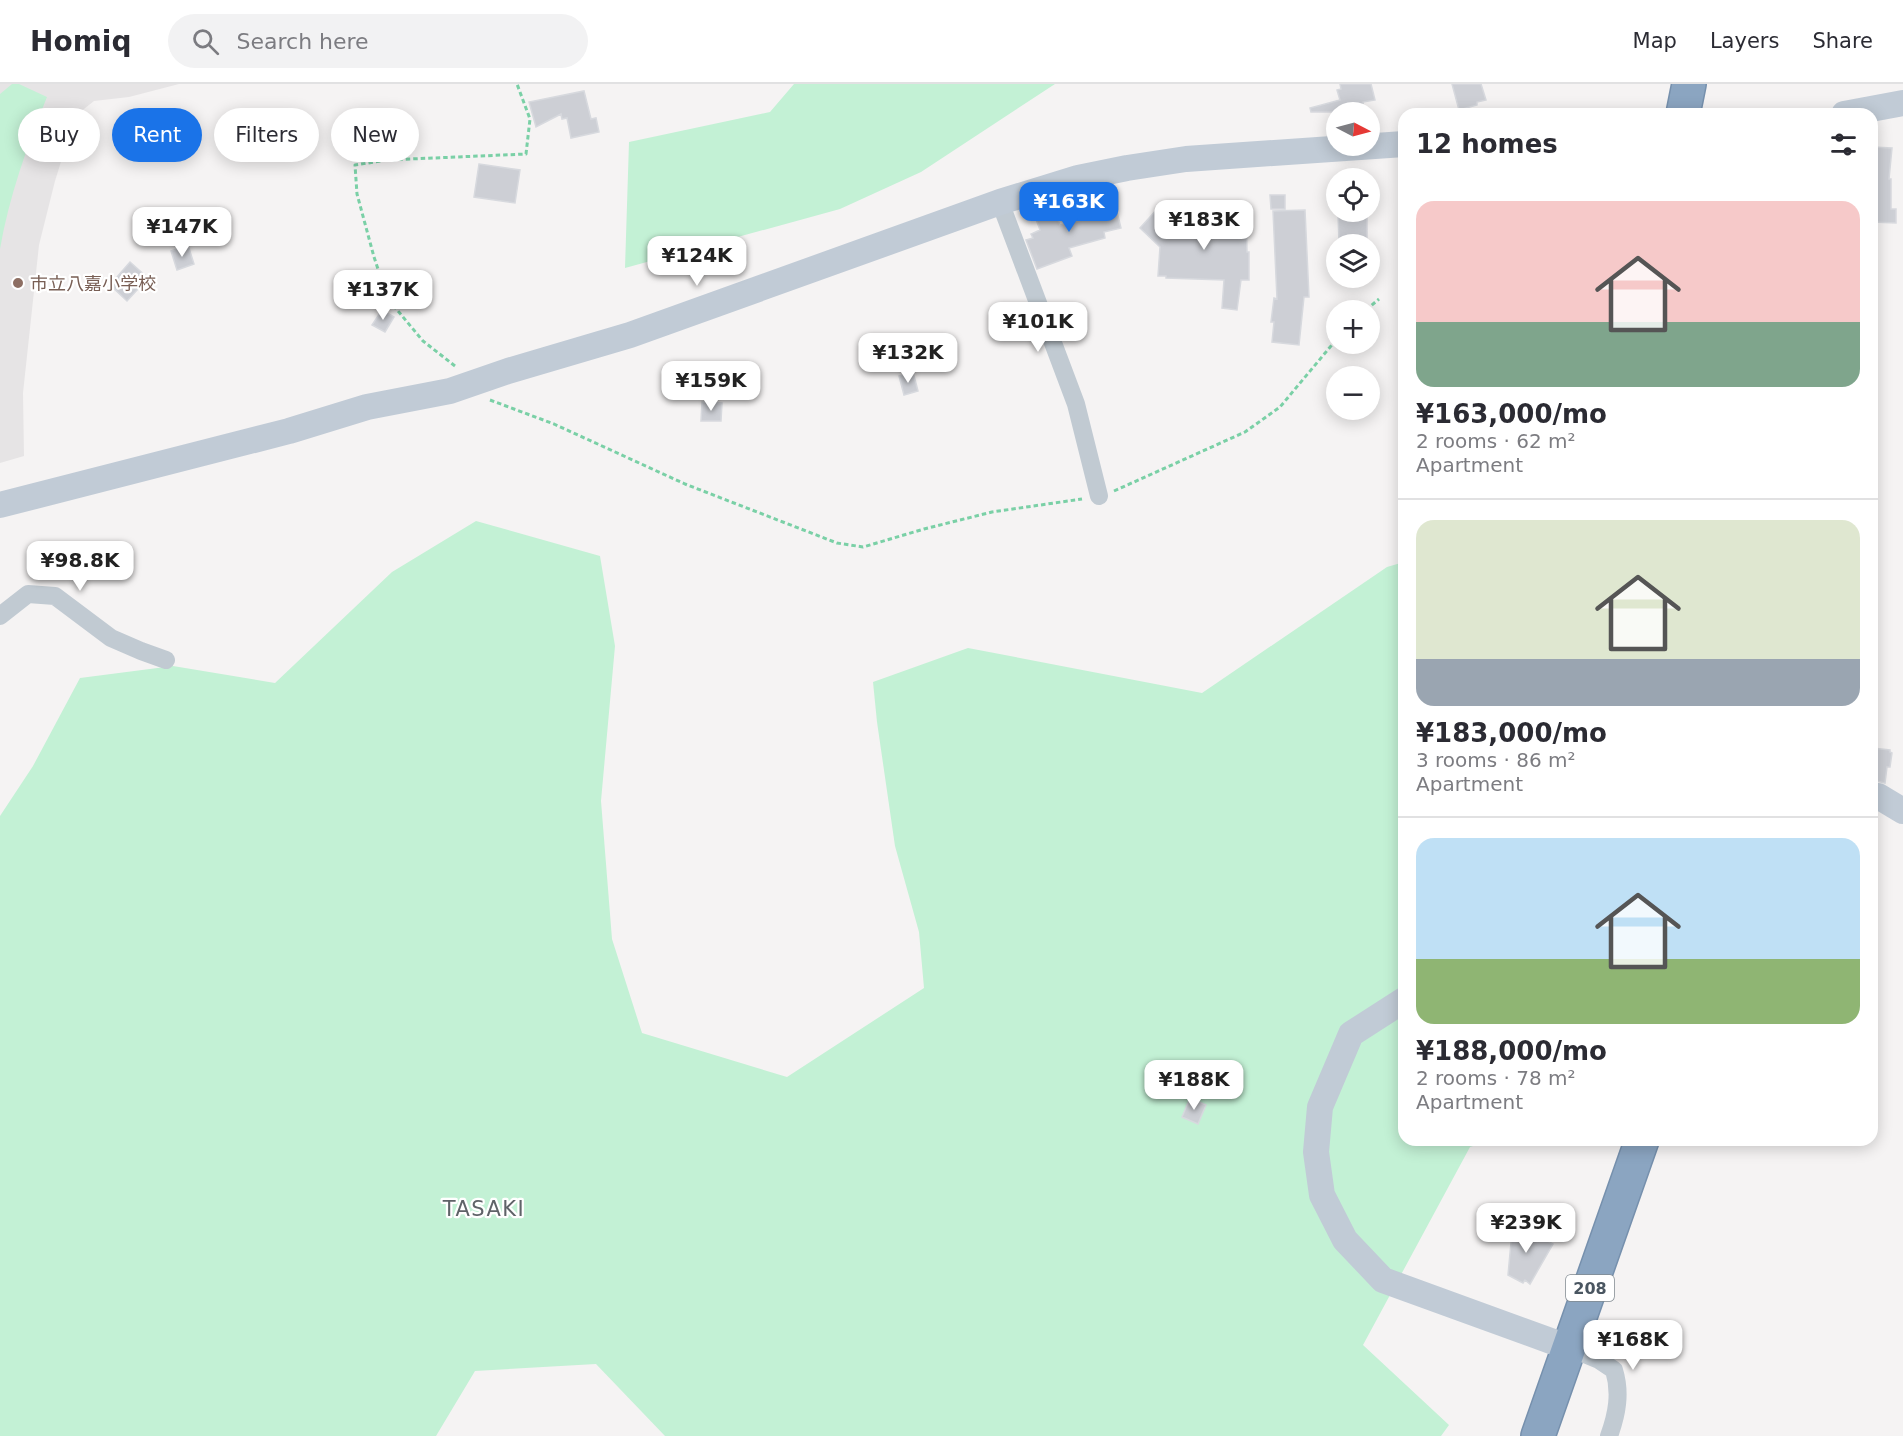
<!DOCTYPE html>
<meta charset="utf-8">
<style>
body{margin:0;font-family:"DejaVu Sans","Noto Sans JP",sans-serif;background:#f2f2f3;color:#2b2b33;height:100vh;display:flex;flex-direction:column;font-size:22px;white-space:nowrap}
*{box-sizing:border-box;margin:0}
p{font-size:20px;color:#7c7c81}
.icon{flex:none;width:33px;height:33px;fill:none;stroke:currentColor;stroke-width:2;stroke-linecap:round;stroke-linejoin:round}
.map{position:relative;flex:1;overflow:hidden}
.panel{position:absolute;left:1398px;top:24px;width:480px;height:1038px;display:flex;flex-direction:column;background:#fff;border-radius:18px;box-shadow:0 3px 15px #0003}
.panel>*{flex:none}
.top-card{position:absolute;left:18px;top:24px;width:570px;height:54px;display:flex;gap:12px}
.needle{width:39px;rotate:96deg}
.fabs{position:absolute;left:1326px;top:18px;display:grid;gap:12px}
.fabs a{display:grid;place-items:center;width:54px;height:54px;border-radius:50%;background:#fff;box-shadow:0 3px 15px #0003;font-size:30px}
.price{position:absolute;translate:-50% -51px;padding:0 14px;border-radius:12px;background:#fff;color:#222;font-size:20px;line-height:39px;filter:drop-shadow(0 2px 3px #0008)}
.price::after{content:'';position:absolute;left:50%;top:36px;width:18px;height:14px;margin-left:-9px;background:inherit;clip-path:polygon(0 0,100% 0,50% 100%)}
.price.current{background:#1a73e8;color:#fff}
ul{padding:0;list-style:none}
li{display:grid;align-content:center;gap:12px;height:318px;padding:0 18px}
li+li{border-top:2px solid #e1e1e2}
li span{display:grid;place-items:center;height:186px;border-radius:18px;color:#555}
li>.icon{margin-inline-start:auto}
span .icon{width:108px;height:108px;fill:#fffc;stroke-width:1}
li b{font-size:26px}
h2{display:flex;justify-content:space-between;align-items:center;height:72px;padding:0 18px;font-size:26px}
.pill{padding:0 21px;border-radius:27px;background:#fff;box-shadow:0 3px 15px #0003;font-size:21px;line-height:54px}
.pill.current{background:#1a73e8;color:#fff}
header{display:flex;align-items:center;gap:36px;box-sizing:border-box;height:84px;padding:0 30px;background:#fff;border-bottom:2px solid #e1e1e2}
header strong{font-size:28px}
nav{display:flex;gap:33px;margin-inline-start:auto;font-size:21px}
.search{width:420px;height:54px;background:#f2f2f3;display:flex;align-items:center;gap:15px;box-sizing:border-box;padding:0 21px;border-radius:33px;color:#7c7c81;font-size:22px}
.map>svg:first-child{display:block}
</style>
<header>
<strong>Homiq</strong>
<div class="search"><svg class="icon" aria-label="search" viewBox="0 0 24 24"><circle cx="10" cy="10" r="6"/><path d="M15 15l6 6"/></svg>Search here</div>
<nav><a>Map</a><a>Layers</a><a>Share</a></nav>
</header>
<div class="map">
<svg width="1903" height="1352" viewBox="0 0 1903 1352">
<rect width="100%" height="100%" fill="#f5f3f3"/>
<!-- education -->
<path fill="#e6e4e5" d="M0,0h179l-50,13 -35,4 -19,15 -20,65 -16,64 -16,148 1,63 -24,7z"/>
<!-- green -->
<path fill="#c3f1d5" d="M12,0h7l28,13c-20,49 -38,100 -47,152v-155z
M794,0h261l-134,88 -81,37 -215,59 4,-126 141,-30z
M476,437l124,35 15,90 -14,155 11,138 30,94 145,44 137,-89 -5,-56 -24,-86 -18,-124 -4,-40 95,-34 234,45 185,-126 17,-5v578h87l-21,7 -107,198 86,80 -8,11h-776l-69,-72 -121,7 -39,65h-436v-620l33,-50 47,-88 93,-12 102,17 117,-111z"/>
<!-- building -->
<path fill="#cdcfd5" stroke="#d7d9de" stroke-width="1.5" d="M1340,0h31l4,16 -12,2 1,7 -18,3h-35l-1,-4 30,-8 -3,-10 4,-1z
M1452,0h29l5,16 -9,2v3l-18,5z
M584,7l7,28 5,-1 3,14 -28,6 -4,-20 -5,1 -1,-5 -25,13 -7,-25z
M1872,63l20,1 -3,31h2v30h5v14l-24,-1z
M479,80l41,6 -5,33 -41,-6z
M1270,111h15v14h-14z
M1102,119l1,4 12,-3 6,24 -17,4 1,6 -36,10 3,8 -35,13 -11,-29 7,-2 -2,-4 9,-4 -6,-16 19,-7 7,18 31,-7 -3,-11z
M1159,123l29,25 31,2v-20h6l-1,-7h22l1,45h2v28h-8l-4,30 -15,-2 2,-28 -58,-2v-2h-8l2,-29 -20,-19z
M1305,126l4,87h-5l-5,48 -27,-3 2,-20h-3l3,-24 3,1 -4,-88z
M1338,128h29v32h-28z
M188,161l6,19 -17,6 -6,-19z
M130,178l18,16 -21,23 -17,-16z
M382,226l12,7 -9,15 -13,-7z
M913,288l5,19 -14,4 -5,-19z
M702,318l20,1 -1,18h-20z
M1872,664l18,2v2l2,1 -2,14h-3l-2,16 -13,-3z
M1190,1014l16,7 -8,19 -16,-7z
M1513,1137l40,23 -23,40 -5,-4 -2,3 -15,-8z"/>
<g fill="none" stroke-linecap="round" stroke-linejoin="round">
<!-- highway casing -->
<g stroke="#7690ad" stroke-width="36">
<path id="highway" d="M1683,30l6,-30
M1538,1352l104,-296"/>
</g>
<!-- path -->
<path stroke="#7ad0a6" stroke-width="3" stroke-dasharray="4.5 3" stroke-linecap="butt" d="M1366,226l13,-11
M455,282l-32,-25 -35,-42 -14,-42 -17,-63 -2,-29 32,-5 139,-6 4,-35 -13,-35
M490,316l64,24 131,60 152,59 26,4 61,-18 68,-17 90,-13
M1114,407l131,-59 35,-25 56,-67"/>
<!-- street -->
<path stroke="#c1cad2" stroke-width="18" d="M1000,118l76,202 23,92
M0,532l28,-22 27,2 56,42 30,13 25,9
M1570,1264l29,12 15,10c7,23 3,44 -5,66"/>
<!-- secondary -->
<path stroke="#c1cbd6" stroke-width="26" d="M1844,30l59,-11
M0,421l289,-74 78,-24 83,-16 58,-20 122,-36 370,-133 78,-24 49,-10 59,-9 218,-15
M1872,711l6,1 25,15
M1404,916l-53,34 -31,73 -4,45 6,43 23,45 38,40 187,68"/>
<!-- highway -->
<use href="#highway" stroke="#8ba5c1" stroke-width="33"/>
</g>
<!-- markers -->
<circle fill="#8d6e63" stroke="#fff" stroke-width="2" cx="18" cy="199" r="6"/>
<g text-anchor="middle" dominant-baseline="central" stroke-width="4.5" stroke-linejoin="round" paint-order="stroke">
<!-- shield labels -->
<rect fill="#fff" stroke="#808990" stroke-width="1.5" x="1566" y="1191" width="48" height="26" rx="4.5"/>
<g font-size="16" font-weight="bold" fill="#4a5661">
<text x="1590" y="1204">208</text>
</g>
<!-- education labels -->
<g font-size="18" fill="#785e54" stroke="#fff" text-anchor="start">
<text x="30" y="199">市立八嘉小学校</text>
</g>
<!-- quarter labels -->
<g font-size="21" letter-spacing="1.5" fill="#5f6368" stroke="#fff">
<text x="484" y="1125">TASAKI</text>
</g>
</g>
</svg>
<div class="fabs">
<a><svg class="needle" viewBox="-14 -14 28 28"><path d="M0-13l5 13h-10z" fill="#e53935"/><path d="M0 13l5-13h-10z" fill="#7c7c81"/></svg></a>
<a><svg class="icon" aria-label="locate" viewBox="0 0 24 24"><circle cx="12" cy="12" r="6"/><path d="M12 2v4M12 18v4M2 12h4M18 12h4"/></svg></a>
<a><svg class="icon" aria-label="layers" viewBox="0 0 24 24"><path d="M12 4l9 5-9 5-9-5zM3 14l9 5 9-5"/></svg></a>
<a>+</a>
<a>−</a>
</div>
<b class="price current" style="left:1069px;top:149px">¥163K</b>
<b class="price" style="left:1204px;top:167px">¥183K</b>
<b class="price" style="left:182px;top:174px">¥147K</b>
<b class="price" style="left:697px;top:203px">¥124K</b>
<b class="price" style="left:383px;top:237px">¥137K</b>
<b class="price" style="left:1038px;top:269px">¥101K</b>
<b class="price" style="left:908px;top:300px">¥132K</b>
<b class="price" style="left:711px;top:328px">¥159K</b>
<b class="price" style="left:80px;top:508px">¥98.8K</b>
<b class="price" style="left:1194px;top:1027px">¥188K</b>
<b class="price" style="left:1526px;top:1170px">¥239K</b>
<b class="price" style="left:1633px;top:1287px">¥168K</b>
<div class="top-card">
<a class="pill">Buy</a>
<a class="pill current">Rent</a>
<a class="pill">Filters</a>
<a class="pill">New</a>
</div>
<section class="panel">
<h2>12 homes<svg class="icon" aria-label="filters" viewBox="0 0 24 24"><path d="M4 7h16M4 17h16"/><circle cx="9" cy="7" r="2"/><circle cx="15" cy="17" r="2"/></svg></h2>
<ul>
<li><span style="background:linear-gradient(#f6c9c9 65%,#7fa58c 0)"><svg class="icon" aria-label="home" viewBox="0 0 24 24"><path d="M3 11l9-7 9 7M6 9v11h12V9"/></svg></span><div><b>¥163,000/mo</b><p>2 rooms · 62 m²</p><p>Apartment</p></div></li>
<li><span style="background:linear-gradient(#dfe7d0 75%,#9aa5b1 0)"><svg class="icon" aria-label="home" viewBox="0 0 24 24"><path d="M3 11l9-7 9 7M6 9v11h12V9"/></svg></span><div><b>¥183,000/mo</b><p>3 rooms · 86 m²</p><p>Apartment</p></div></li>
<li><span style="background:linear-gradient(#bfe0f5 65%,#8fb573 0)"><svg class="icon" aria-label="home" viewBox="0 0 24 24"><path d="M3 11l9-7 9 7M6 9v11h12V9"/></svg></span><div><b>¥188,000/mo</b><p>2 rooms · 78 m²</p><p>Apartment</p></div></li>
</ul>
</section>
</div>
